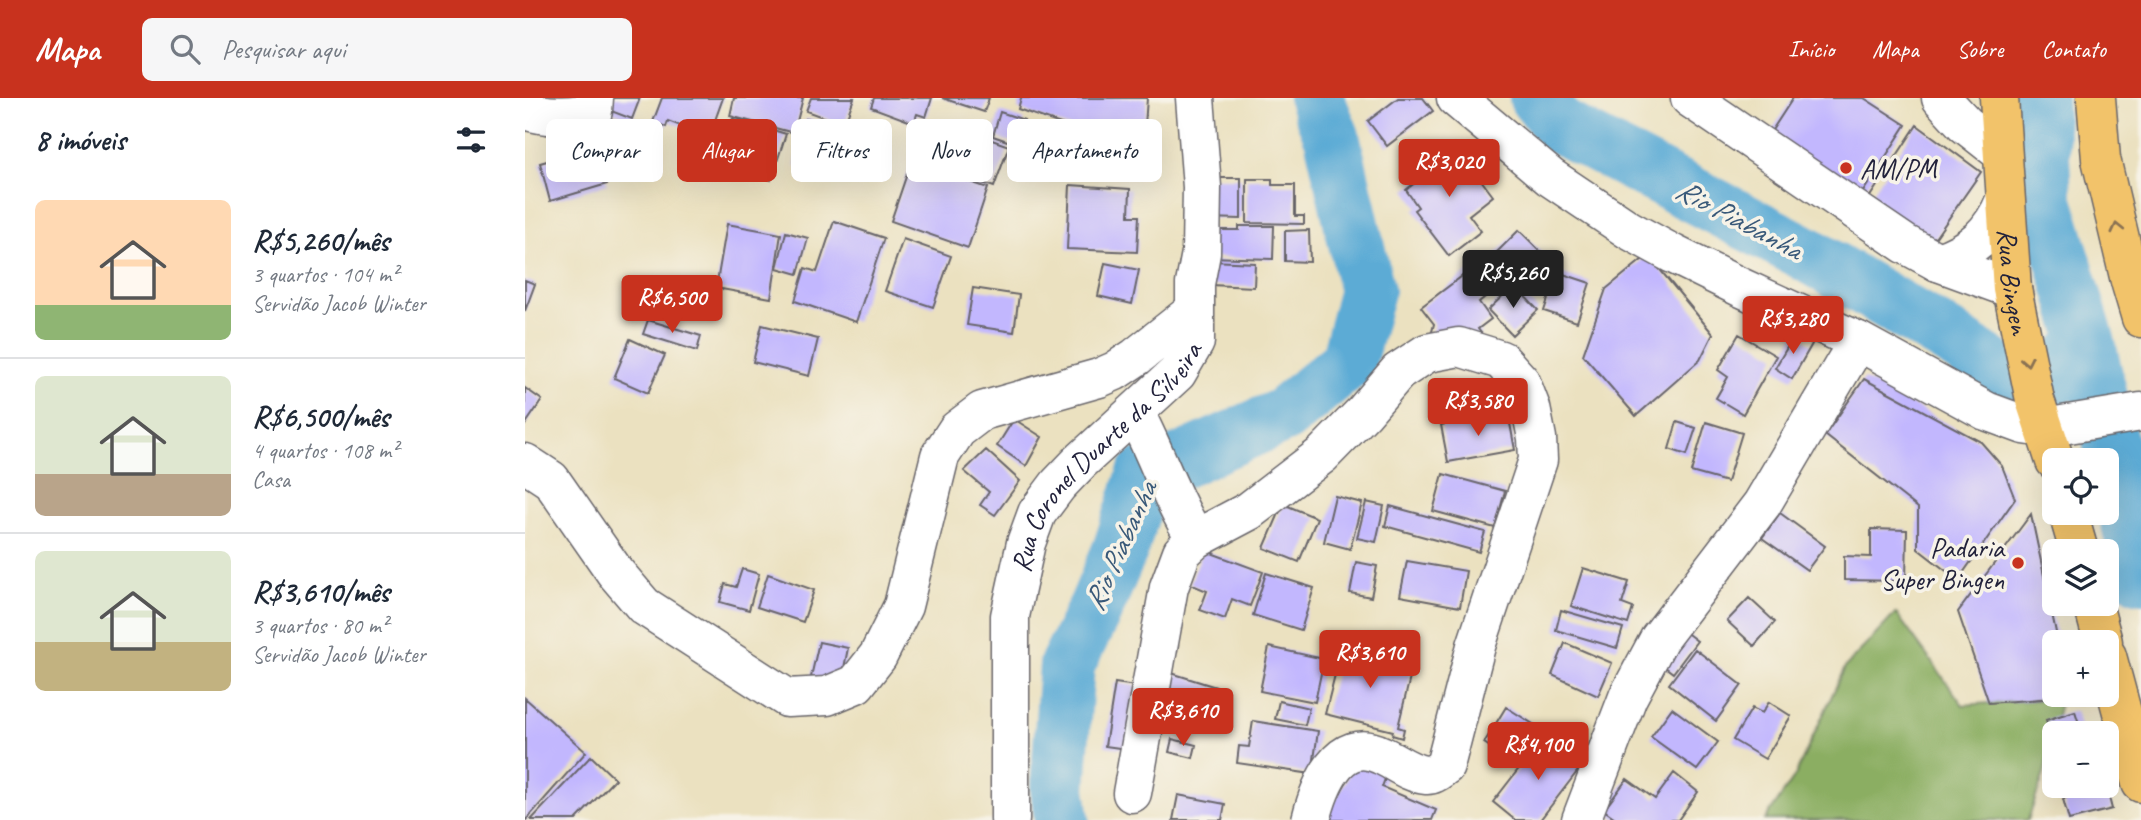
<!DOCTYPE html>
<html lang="pt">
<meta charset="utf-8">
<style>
body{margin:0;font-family:Caveat,sans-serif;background:#f6f6f7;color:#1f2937;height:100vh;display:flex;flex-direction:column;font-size:26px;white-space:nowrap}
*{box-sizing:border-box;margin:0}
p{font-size:23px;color:#747a83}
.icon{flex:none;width:38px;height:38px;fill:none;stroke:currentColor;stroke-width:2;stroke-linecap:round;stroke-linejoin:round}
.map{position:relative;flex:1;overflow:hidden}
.panel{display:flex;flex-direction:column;background:#fff;width:525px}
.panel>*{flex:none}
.top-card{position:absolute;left:21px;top:21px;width:665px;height:63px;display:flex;gap:14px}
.tools{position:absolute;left:1517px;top:350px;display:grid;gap:14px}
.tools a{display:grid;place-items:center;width:77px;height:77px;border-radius:10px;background:#fff;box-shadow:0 7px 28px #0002;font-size:35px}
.price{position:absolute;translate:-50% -60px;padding:0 16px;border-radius:7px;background:#c8321e;color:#fff;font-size:23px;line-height:46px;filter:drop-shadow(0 2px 4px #0008)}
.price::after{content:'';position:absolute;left:50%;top:42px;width:21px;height:16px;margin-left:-10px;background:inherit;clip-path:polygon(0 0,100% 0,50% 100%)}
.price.active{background:#222;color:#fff}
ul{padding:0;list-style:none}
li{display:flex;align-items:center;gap:21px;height:175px;padding:0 35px}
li+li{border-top:2px solid #e0e1e3}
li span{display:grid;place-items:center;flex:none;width:196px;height:140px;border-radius:10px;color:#555}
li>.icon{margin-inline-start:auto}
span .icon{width:84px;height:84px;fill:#fffc;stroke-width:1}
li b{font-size:30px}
h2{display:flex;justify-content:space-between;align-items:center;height:84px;padding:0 35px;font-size:30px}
.tag{padding:0 24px;border-radius:10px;background:#fff;box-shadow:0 7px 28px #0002;font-size:24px;line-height:63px}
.tag.active{background:#c8321e;color:#fff}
header{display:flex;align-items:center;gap:42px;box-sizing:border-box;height:98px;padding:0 35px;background:#c8321e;color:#fff}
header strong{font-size:33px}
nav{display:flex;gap:38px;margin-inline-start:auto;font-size:24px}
.search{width:490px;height:63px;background:#f6f6f7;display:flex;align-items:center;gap:18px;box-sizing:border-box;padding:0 24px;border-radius:10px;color:#747a83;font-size:26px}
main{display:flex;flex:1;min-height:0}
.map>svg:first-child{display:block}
</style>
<header>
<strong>Mapa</strong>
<div class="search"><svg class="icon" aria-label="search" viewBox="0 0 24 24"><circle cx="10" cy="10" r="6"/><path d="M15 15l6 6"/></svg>Pesquisar aqui</div>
<nav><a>Início</a><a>Mapa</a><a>Sobre</a><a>Contato</a></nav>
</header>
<main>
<section class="panel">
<h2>8 imóveis<svg class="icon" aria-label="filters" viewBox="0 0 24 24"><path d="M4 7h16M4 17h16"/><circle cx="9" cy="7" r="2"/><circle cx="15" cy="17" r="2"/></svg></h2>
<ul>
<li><span style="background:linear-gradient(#ffd9b3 75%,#8fb573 0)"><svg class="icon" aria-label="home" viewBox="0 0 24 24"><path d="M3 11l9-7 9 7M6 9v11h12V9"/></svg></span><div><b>R$5,260/mês</b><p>3 quartos · 104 m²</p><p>Servidão Jacob Winter</p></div></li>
<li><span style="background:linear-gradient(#dfe7d0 70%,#b9a48a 0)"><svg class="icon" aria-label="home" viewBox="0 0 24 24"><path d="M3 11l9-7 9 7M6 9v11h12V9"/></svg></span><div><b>R$6,500/mês</b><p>4 quartos · 108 m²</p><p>Casa</p></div></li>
<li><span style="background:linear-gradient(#dfe7d0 65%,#c2b280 0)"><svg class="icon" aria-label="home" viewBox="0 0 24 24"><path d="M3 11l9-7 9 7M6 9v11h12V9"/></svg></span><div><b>R$3,610/mês</b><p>3 quartos · 80 m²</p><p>Servidão Jacob Winter</p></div></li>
</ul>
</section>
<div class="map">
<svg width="1616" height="722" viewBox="0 0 1616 722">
<rect width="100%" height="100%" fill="#f7f3e8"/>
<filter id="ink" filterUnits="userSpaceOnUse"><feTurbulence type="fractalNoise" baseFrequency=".0143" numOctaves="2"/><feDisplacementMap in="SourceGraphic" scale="14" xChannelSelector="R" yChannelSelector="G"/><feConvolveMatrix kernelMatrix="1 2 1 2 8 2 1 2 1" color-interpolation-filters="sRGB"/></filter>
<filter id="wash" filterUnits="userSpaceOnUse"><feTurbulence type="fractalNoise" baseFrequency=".00686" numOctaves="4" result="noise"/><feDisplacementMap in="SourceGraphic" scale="28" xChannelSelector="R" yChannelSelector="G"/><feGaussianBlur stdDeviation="1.57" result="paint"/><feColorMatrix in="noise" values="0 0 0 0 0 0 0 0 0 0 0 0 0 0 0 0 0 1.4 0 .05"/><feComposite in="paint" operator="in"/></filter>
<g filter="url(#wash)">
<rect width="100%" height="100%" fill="#ebe1c0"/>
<!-- forest -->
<path fill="#8bae62" stroke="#56684e" stroke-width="2" d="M1371,515l67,92 98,-7 -17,76 -16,46h-263l30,-44 50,-109z"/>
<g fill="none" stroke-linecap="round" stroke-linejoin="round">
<!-- river -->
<path stroke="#5babd5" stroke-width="56" d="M1012,0l23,28 245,127 146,86 53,35 51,4 32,-38
M1514,0l5,99 43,143 54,236
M537,722l-4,-31 9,-124 29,-58 24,-57 25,-76 36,-13 103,-46 64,-53 19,-71 -35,-154 -16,-39"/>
</g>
<g id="blocks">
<!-- building -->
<path fill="#c2b7fe" d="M75,0h40l-8,21 -34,-13z
M137,0h61l-14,39 -41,-16 -2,6 -13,-5z
M209,0h69l-9,35 -64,-17z
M286,0h43l-10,27 -38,-14z
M349,0h58l-6,19 -9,-3 -3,9 -43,-16z
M417,0h47l-5,14z
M496,0h126l-4,55 -125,-44z
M873,0h25l10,13 -46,35 -19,-25z
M1268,0h71l42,27 -47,73 -92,-60z
M475,14l24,8 -8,24 -23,-8z
M208,20l53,16 -15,46 -52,-17z
M281,21l43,8 -3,21 -44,-9z
M425,27l59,21 -15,41 -69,-24 6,-19 11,4z
M1392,27l64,47 -48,69 -64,-43z
M275,43l47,9 -4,25 -48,-9z
M929,46l39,52 -24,19 12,16 -32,25 -35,-46 4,-3 -12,-17 11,-9 -4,-6z
M72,49l10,37 -57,17 -10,-38z
M386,64l77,26 -20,60 -77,-27z
M683,80h33v41l-33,-1z
M722,81h25v6h23v31h9v8l-57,-1z
M545,87l60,4 -1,27h10l-2,36 -70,-3z
M309,123l50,17 -28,84 -61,-21 10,-33 12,4z
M202,126l54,10 -10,64 -55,-10z
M714,128h35l-1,33 -65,-2 1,-27h30z
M784,132l1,32 -25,-1v-30z
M994,132l23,23 -37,36 -22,-23z
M261,134l22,6 -10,36 -21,-6z
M378,141l48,17 -18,51 -48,-16z
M1123,157l65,79 -13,26 -64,56 -53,-61 23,-66z
M686,163l44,2 -1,24 -44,-2z
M580,165l34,7 -7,34 -34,-8z
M952,167l18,24 -16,13 12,17 -13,10 4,5 -10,7 -42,-2 4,-15 -13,-17z
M1032,174l33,11 -13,39 -33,-11z
M0,182l10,4 -10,27z
M989,187l24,25 -26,25 -24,-25z
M448,190l46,7 -5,37 -47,-7z
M123,222l53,16 -4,15 -54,-17z
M237,227l56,14 -9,37 -56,-14z
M1214,236l37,22 -33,58 -27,-16 12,-21 -10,-7z
M1270,236l17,10 -20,35 -17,-11z
M105,241l35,16 -17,38 -34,-15z
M1339,281l117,63 21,24 13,33 -57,81 -40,-31v-41l-93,-73z
M0,290l17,12 -17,25z
M983,315l7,37 -67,12 -7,-37z
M489,321l28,18 -16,29 -29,-20z
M1152,324l19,6 -9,27 -18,-6z
M1181,324l36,11 -15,49 -36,-10z
M461,352l34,31 -25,34 -15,-10 9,-13 -25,-21z
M918,376l62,17 -10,37 -62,-17z
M810,398l27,7 -12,46 -26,-7z
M841,404l18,4 -8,36 -19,-4z
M758,406l34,14 -18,44 -35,-14z
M865,408l95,26 -6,20 -94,-26z
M1255,415l45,33 -18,24 -45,-32z
M1506,416l27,128h-3v53h14v2l-80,6 -31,-91z
M1346,431l36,1 -1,51 -62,-1v-24l27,1z
M678,452l60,22 -13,34 -18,-7 -7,20 -25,-9 7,-19 -17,-7z
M882,463l59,10 -6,36 -60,-11z
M831,464l21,4 -6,31 -21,-4z
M1058,470l46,14 -7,22 11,4 -5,16 -57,-18z
M217,471l17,5 -10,36 -29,-8 5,-18 11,3z
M741,475l48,15 -13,42 -48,-15z
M243,476l46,16 -11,32 -46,-15z
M1224,500l26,24 -21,24 -27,-25z
M1036,512l62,18 -6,20 -61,-18z
M1155,530l17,13 -24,32 -17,-13z
M294,544l29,6 -7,35 -30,-6z
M1040,545l47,20 -14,33 -46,-21z
M744,549l55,12 -9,43 -55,-11z
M817,549l71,18 -15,62 6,2 -2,9 -10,-3 1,-4 -68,-17z
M1170,551l47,36 -26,36 -47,-37z
M643,574l48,15 -13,39 -47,-16z
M590,585l21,3 -9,63 -22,-3z
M0,600l61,54 -60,68h-1z
M754,603l30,7 -4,17 -30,-6z
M1244,604l22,14 -26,43 -32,-19 19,-32 10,5z
M981,609l35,22 -23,36 -34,-22z
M1147,610l46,34 -21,28 -46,-33z
M1550,613l7,22h-27l-1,12 -8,-25z
M728,623l65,10 -6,43 -75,-11 2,-17 10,1z
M1020,637l38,29 -43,56h-25l-22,-18z
M647,641l24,6 -3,13 -24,-6z
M834,657l30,13 -7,19 54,23 -4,10h-107z
M66,658l24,23 -39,41h-45z
M1149,675l24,19 -20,28h-60l-14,-10 23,-31 28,20z
M1558,688h23l6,23 -43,11 -6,-21z
M653,697l47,9 -3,16h-49z"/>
</g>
</g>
<g filter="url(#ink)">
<use href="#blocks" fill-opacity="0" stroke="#68656a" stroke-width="2"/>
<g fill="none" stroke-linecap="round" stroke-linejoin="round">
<!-- minor casing -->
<g stroke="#68656a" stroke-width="41">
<g id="minor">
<path d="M931,0l94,79 79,53 44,24 67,33 118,54 128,70 38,14 20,3 97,-16"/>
<path d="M1165,0l215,146 33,18 74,27"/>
<path d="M1416,0l24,26 37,29"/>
<path d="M0,12c19,7 48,8 68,1l1,-13"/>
<path d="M1413,164c33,-11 54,-29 67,-62"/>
<path d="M610,315c22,42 36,86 61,126"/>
<path d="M0,365l26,17 64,92 29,34 143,92 40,-2 29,-12 22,-28 25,-50 37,-150 17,-26 25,-19 117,-33 16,-7 21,-14 58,-46"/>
<path d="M607,695l37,-206 13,-35 14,-13 53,-28 73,-56 42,-43 34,-40 29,-19 32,-6 42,13 20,22 10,26 6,30 1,22 -62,186 -31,120c-6,4 -12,10 -19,9 -16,-1 -31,-14 -45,-20 -43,-21 -62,33 -70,65"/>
<path id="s1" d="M485,722v-204l16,-73 11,-30 21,-28 22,-23 97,-89 18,-31v-58l6,-31 1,-66 -7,-89"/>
<path d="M1056,722l47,-123 31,-58 103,-135 96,-163"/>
</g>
</g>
<!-- major casing -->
<g stroke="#68656a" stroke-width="41">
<g id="major">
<path id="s2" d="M1474,0l13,191 23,111 20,61"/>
<path d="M1571,0l5,61 29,122 11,37"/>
<path d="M1543,415l11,38"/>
<path d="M1568,506l10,38"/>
<path d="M1582,558l34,127"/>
</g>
</g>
<!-- minor -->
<use href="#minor" stroke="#fff" stroke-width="38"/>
<!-- major -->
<use href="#major" stroke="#f2c36a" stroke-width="38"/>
</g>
<!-- one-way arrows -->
<defs><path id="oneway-chevron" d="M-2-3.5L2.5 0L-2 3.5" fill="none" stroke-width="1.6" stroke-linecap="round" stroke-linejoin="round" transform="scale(1.75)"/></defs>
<g stroke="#8a7252">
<use href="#oneway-chevron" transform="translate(1592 130) rotate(-103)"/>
<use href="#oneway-chevron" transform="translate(1502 263) rotate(79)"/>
</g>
</g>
<!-- markers -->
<g fill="#c8321e" stroke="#f7f3e8" stroke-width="2.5">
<circle cx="1321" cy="70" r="7"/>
<circle cx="1493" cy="465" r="7"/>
</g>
<g text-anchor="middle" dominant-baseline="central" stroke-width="7" stroke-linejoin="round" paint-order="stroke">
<!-- poi labels -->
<g font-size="28" fill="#22223b" stroke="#f7f3e8" text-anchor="start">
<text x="1335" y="70">AM/PM</text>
<text x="1479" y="449" text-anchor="end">Padaria<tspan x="1479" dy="32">Super Bingen</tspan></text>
</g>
<!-- street labels -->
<g font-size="28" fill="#22223b" stroke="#f7f3e8">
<text stroke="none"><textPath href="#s2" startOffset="184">Rua Bingen</textPath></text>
<text stroke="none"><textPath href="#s1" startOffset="396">Rua Coronel Duarte da Silveira</textPath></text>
</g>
<!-- water labels -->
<g font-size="30" font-style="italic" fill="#395979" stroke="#f7f3e8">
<text transform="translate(1214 121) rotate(28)">Rio Piabanha</text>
<text transform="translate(595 448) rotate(-66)">Rio Piabanha</text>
</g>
</g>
</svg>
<div class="tools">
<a><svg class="icon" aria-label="locate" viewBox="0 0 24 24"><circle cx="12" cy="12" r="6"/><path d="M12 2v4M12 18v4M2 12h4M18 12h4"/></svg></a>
<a><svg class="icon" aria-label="layers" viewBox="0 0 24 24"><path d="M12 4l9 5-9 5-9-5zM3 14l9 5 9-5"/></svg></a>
<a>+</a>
<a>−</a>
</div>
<b class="price" style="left:924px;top:101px">R$3,020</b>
<b class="price active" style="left:988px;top:212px">R$5,260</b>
<b class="price" style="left:147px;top:237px">R$6,500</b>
<b class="price" style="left:1268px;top:258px">R$3,280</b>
<b class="price" style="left:953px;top:340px">R$3,580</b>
<b class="price" style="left:845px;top:592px">R$3,610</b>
<b class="price" style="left:658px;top:650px">R$3,610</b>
<b class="price" style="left:1013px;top:684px">R$4,100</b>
<div class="top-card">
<a class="tag">Comprar</a>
<a class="tag active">Alugar</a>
<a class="tag">Filtros</a>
<a class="tag">Novo</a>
<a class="tag">Apartamento</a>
</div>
</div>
</main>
